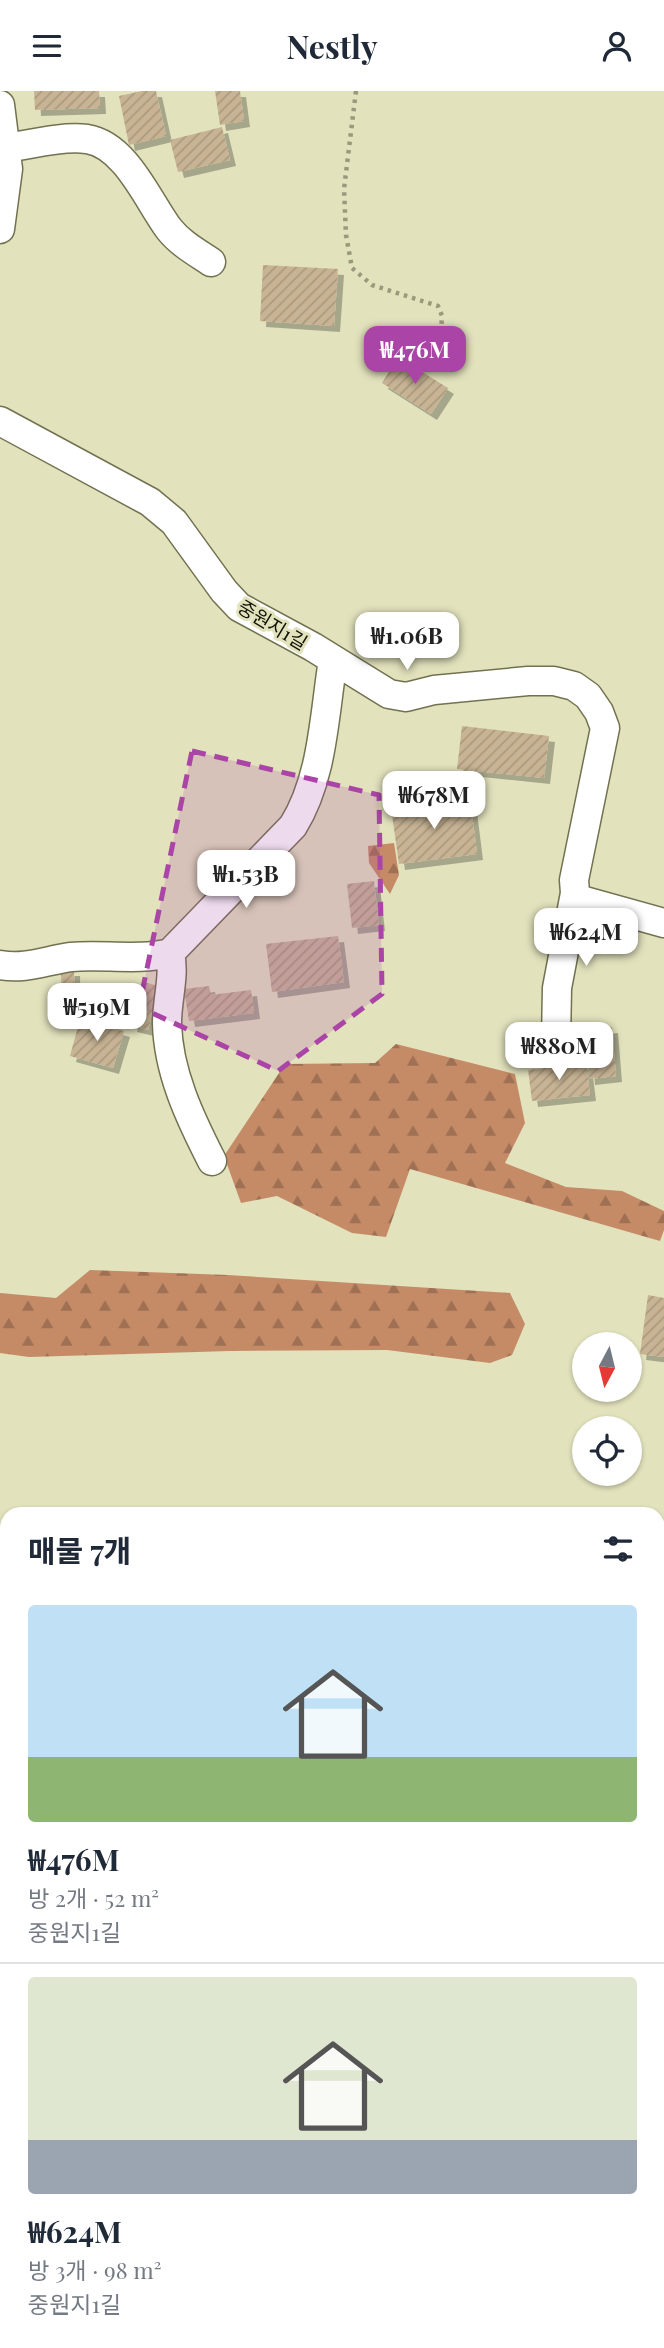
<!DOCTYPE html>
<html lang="ko">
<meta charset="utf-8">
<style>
body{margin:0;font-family:"Playfair Display","Noto Sans KR",serif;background:#f2f2f3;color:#1f2937;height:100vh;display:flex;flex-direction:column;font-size:26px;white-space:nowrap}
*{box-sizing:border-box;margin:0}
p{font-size:23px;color:#747a83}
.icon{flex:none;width:38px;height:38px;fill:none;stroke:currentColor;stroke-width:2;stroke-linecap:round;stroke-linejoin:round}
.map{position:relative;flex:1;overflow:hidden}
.panel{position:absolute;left:0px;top:1416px;width:665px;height:842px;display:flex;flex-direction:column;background:#fff;border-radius:21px 21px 0 0;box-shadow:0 2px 5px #0004}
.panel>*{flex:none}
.needle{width:46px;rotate:187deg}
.tools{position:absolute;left:572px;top:1241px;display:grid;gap:14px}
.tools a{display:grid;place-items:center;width:70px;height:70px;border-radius:50%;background:#fff;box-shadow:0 2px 5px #0004;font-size:35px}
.price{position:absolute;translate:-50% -60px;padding:0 16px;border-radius:14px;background:#fff;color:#222;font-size:23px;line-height:46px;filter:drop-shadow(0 2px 4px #0008)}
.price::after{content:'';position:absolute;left:50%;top:42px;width:21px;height:16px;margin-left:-10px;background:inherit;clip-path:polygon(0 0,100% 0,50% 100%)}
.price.on{background:#ab44a7;color:#fff}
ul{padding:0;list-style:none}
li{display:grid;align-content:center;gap:14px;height:371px;padding:0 28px}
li+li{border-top:2px solid #e0e1e3}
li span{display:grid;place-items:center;height:217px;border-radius:7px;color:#555}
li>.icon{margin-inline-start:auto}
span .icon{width:126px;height:126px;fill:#fffc;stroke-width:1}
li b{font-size:30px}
h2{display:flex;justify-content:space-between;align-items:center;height:84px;padding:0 28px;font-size:30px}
header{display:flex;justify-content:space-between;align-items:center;height:91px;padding:0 28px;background:#fff;font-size:32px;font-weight:700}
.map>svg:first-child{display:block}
</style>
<header><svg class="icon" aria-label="menu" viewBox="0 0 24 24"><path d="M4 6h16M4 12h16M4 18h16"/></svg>Nestly<svg class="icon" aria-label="person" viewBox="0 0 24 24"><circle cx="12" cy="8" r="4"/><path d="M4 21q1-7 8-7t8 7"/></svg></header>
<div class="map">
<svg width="664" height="2257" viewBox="0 0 664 2257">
<defs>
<pattern id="forest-firs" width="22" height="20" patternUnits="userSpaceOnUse" patternTransform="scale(1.75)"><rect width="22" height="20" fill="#c58b67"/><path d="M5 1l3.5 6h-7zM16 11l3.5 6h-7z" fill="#9f7053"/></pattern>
<pattern id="building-hatch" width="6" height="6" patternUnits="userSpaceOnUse" patternTransform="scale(1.75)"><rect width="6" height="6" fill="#c8b495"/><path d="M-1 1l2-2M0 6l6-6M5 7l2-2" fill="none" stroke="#ab9a7f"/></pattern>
<filter id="shadow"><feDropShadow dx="6" dy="6" stdDeviation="0" flood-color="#0004"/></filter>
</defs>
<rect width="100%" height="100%" fill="#e2e2bd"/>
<!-- forest -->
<path fill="url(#forest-firs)" d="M394,752l5,32 -9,19 -21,-31 -1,-17z
M396,953l119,30 10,49 -20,40 61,24 56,4 42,20v19l-4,11 -250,-72 -24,68 -34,-4 -75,-37 -36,7 -17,-47 61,-92 90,-1z
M90,1179l138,5 282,18 15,31 -13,31 -22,8 -103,-13 -157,1 -201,6 -29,-4v-60l56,5z
M0,2006l7,3v217l-7,2z"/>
<!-- building -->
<path fill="url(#building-hatch)" filter="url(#shadow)" d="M34,0h65l1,17 -65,2z
M142,0h14l10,45 -37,9 -10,-49z
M215,0h25l4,30 -24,4z
M222,36l8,33 -52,12 -8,-32z
M263,174l75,4 -4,57 -74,-5z
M398,266l50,31 -17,26 -49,-31z
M462,635l87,10 -5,42 -87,-9z
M470,707l7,56 -78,10 -8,-56z
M374,790l5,44 -27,3 -5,-44z
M338,845l6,46 -72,10 -6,-48z
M61,879h13l1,47h-13z
M143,891l16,4 -11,44 -17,-4z
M209,895l2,9 40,-5 3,23 -65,8 -5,-32z
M80,928l44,12 -11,37 -43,-12z
M612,936l4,49 -27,3 -4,-49z
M586,972l4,32 -58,6 -4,-31z
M648,1204l16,3v59l-24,-3z"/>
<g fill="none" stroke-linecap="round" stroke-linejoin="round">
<!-- street casing -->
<g stroke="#727251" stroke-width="31">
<path id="street" d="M0,14l8,64 -8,60
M7,57c25,-4 55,-12 80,-9 39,6 61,62 82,90 11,14 27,23 42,33
M0,330l150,81 24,20 50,69 15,16 74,40 76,47 17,3 28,-7 94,-9h26l20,5 14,10 11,16 6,16 -31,152 1,13 6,7 83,23
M170,862c5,23 -3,46 -3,70 1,49 23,95 45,138
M0,874c25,5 47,-5 71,-8 32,-3 67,4 99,-4l123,-127c30,-48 31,-110 40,-166
M556,949l1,-52 18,-95
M0,1996l7,2
M658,2181h6"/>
</g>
<!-- path -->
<path stroke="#99997d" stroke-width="4.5" stroke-dasharray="3.5 5" stroke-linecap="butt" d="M356,0l-12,98 2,46 6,33 20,17 66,21 4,10 -3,48
M391,2257l1,-7"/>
<!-- street -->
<use href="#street" stroke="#fff" stroke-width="28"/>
</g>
<!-- marked area -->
<path fill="#ab44a7" fill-opacity="0.2" stroke="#ab44a7" stroke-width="5" stroke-dasharray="14 9" stroke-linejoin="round" d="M192,660l187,44 3,199 -104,77 -139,-64z"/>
<g text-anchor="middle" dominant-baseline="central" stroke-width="6" stroke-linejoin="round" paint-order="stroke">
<!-- street labels -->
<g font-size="19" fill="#121205" stroke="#e2e2bd">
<text transform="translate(273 533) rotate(31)">중원지1길</text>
</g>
</g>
</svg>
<div class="tools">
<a><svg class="needle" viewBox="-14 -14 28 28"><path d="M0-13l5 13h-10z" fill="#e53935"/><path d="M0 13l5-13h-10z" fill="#747a83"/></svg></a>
<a><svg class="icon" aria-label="locate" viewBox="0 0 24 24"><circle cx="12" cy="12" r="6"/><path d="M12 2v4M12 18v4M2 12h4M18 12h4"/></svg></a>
</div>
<b class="price on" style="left:415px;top:295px">₩476M</b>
<b class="price" style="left:407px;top:581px">₩1.06B</b>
<b class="price" style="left:434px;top:740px">₩678M</b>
<b class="price" style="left:246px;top:819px">₩1.53B</b>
<b class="price" style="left:586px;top:877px">₩624M</b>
<b class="price" style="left:97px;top:952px">₩519M</b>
<b class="price" style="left:559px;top:991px">₩880M</b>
<section class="panel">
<h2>매물 7개<svg class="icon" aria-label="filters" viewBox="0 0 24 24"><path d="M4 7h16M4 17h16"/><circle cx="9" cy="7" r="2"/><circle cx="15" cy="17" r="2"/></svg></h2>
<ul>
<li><span style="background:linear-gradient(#bfe0f5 70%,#8fb573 0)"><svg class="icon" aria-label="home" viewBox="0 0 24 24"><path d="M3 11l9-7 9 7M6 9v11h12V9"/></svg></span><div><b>₩476M</b><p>방 2개 · 52 m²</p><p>중원지1길</p></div></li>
<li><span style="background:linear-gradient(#dfe7d0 75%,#9aa5b1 0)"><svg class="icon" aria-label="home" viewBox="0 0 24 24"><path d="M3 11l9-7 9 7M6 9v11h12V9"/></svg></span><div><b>₩624M</b><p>방 3개 · 98 m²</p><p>중원지1길</p></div></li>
</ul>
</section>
</div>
